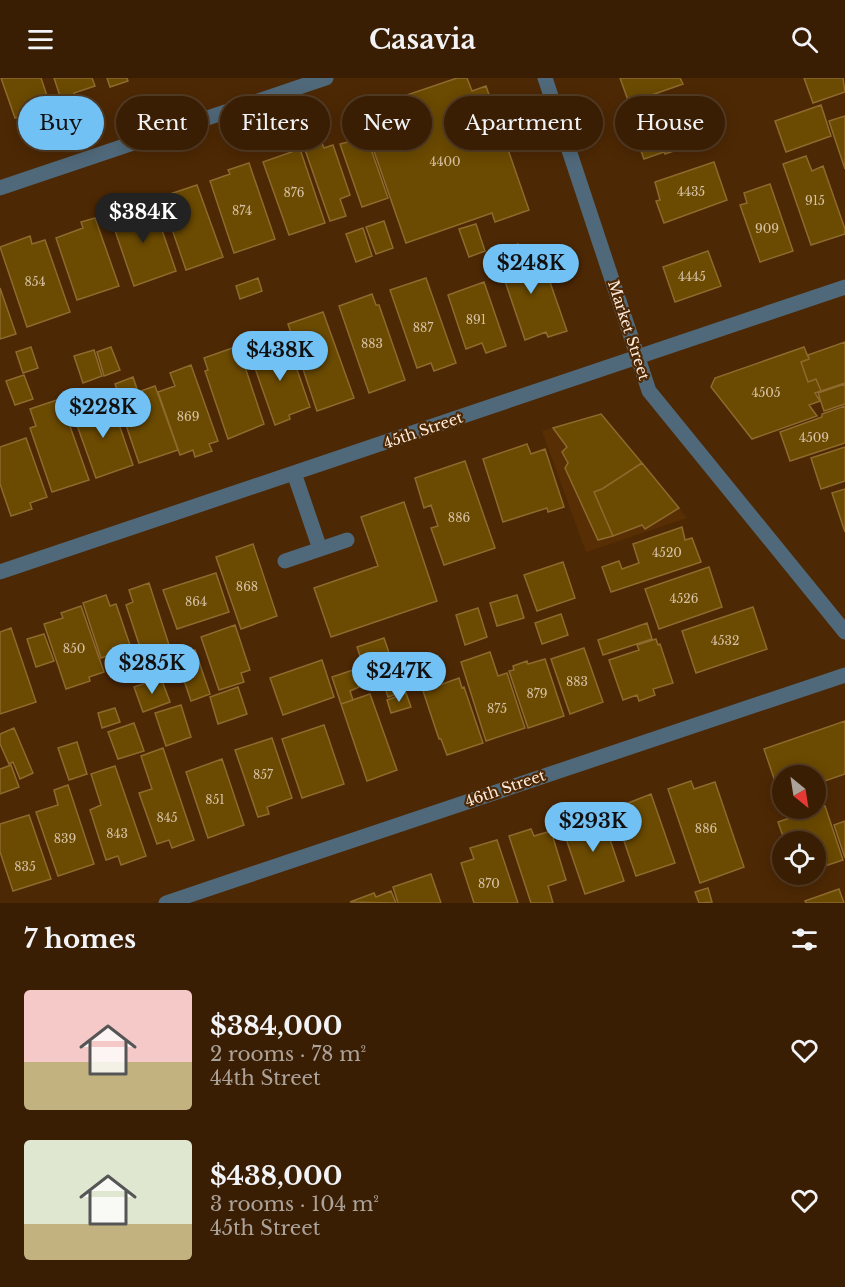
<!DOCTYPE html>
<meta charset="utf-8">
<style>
body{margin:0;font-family:"Libre Baskerville",serif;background:#41270d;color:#f1f3f6;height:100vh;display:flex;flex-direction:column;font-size:22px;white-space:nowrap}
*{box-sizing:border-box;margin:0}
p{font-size:20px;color:#aba29a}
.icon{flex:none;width:33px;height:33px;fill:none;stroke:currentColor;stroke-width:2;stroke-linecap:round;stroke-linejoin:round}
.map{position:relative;height:825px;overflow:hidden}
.side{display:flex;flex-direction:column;background:#3a1e03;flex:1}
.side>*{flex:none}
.top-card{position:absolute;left:18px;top:18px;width:810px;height:54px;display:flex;gap:12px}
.needle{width:39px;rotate:150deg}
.controls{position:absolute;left:772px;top:687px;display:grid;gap:12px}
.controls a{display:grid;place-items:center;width:54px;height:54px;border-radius:50%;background:#3a1e03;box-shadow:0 3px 15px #0003,0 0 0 2px #543c25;font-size:30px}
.price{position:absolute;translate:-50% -51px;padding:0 14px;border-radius:21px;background:#71c1f5;color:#111;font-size:20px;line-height:39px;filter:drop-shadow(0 2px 3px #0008)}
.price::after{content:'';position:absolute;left:50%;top:36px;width:18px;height:14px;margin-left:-9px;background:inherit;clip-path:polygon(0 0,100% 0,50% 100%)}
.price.selected{background:#222;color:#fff}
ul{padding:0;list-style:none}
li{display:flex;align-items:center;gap:18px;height:150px;padding:0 24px}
li span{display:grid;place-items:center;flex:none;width:168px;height:120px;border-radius:6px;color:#555}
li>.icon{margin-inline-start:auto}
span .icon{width:72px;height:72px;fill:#fffc;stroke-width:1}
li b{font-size:26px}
h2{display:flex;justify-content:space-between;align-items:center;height:72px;padding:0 24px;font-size:26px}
.pill{padding:0 21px;border-radius:27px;background:#3a1e03;box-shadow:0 3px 15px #0003,0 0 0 2px #543c25;font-size:21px;line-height:54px}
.pill.selected{background:#71c1f5;color:#111}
header{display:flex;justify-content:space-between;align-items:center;height:78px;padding:0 24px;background:#3a1e03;font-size:27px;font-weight:700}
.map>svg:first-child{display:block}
</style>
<header><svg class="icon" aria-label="menu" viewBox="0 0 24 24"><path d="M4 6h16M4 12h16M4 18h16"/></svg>Casavia<svg class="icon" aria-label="search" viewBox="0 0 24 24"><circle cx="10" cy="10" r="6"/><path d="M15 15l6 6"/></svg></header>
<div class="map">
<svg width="845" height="825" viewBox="0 0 845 825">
<rect width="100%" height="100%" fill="#4d2804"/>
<!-- built -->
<path fill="#582e04" d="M601,336l86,104 -101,34 -44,-121z"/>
<!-- building -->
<path fill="#6b4a01" stroke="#8d6a2d" stroke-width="1.5" d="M1,0h40l11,33 -13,4 -2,-5 -22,8z
M54,0h38l3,8 -21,7 1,5 -13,4z
M107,0h20l1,3 -18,6z
M457,0h10l5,13 14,-5 43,124 -34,12 -3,-9 -86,30 -46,-132z
M620,0h60l3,6 -54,19z
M804,0h39l2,14 -32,11z
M698,18l14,40 -11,3 1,2 -37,13 -1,-2 -20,7 -19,-52 21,-8 5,14z
M821,27l10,31 -45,16 -11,-31z
M845,38v53l-16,-48z
M363,48l25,72 -26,9 -22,-63 8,-2 -4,-10z
M321,63l3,7 9,-3 17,50 -10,4 6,17 -16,5 -26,-74z
M300,71l25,74 -36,12 -26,-73z
M806,78l6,15 11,-5 22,63v5l-34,11 -28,-81z
M714,84l13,38 -63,23 -8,-22 4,-1 -5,-18z
M249,85l26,76 -41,14 -24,-72 20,-7 -2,-4z
M770,106l23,67 -33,11 -20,-57 7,-2 -3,-10z
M197,107l26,72 -37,13 -25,-73z
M152,123l24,70 -42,15 -24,-70z
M95,140l24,68 -42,14 -21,-62 27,-10 -2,-6z
M384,143l9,27 -17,6 -10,-27z
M476,146l9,27 -16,6 -10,-28z
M363,150l9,28 -16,6 -10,-28z
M30,158l2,8 13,-4 25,72 -43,15 -27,-80z
M518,166l9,23 16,-5 24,69 -19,6 -2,-5 -21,8 -30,-88z
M708,173l13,35 -46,16 -12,-35z
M258,200l4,13 -22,8 -4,-13z
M426,200l30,85 -22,8 -3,-8 -14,5 -27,-78z
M484,204l22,64 -20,7 -4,-10 -16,6 -18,-54z
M0,210l16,46 -16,5z
M372,216l4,11h3l26,75 -36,13 -30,-87z
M323,234l31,86 -37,13 -29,-87z
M287,263l23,66 -21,8 1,4 -15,6 -25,-71z
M845,264v41l-24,8 -5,-12 -8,3 -7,-20 8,-3 -1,-4z
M238,268l26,78 -36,15 -23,-68 3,-1 -4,-12z
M31,269l7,21 -15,5 -7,-21z
M111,269l9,23 -16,6 -7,-24z
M804,269l5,12 -8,3 7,20 8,-3 5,12 -6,2 5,8 -11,4 8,11 -65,23 -41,-52 4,-9z
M94,272l8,26 -19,7 -9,-27z
M191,287l27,76 -9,3 3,7 -17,6 -2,-7 -13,5 -22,-63 17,-6 -5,-13z
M24,297l9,24 -18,6 -9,-24z
M133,299l5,15 17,-6 23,64 -39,13 -22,-64 3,-1 -5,-14z
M845,306v20l-21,7 -6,-18z
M57,322l6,16 3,-1 23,65 -37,12 -22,-64 6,-2 -6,-17z
M111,323l22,64 -37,13 -23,-64z
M845,328v37l-55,18 -10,-29 42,-15v-3z
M601,336l41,49 -40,26 -8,3 19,44 -15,4 -33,-72 3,-5 -6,-11 5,-5 -14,-19z
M26,360l21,59 -17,6 2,6 -21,7 -11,-32v-37z
M527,366l4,10 14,-5 19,58 -16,5 -1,-4 -44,14 -20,-63z
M845,369v34l-24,8 -10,-31z
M465,383l30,87 -51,17 -13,-37 7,-2 -7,-21 -7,3 -9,-30z
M642,385l37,45 -34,21 -3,-4 -29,11 -19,-44 8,-3z
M845,411v43l-13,-39z
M404,424l33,99 -106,36 -17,-49 64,-22 -17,-49z
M682,449l3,13 7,-2 9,24 -90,30 -9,-25 17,-6 3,8 17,-6 -6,-19z
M253,466l24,72 -36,13 -25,-72z
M563,484l12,36 -38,13 -13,-36z
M709,489l13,40 -63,22 -14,-40z
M216,495l13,39 -52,17 -14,-39z
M149,505l22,68 -5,2 4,14 -15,6 -9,-28 -6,2 -14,-42 7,-3 -4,-12z
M106,517l4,11 6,-2 15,44 -30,10 -18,-55z
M517,517l7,23 -27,8 -7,-23z
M81,528l23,66 -15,5 1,4 -24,8 -22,-65 19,-6 -2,-5z
M753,529l14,42 -71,24 -14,-42z
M478,530l9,29 -22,8 -9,-30z
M561,536l7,21 -26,9 -7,-21z
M647,545l5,16 -49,16 -5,-15z
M235,547l15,45 -9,3 3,9 -25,8 -18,-53z
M11,550l25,74 -36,12v-82z
M44,556l10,27 -18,6 -9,-28z
M384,560l9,26 -27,9 -9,-26z
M656,561l2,6 2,-1 13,39 -20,6 2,6 -16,6 -2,-6 -14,5 -14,-40 30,-10 -2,-5z
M584,570l19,54 -33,12 -19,-55z
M195,572l15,44 -19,7 -15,-44z
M490,574l8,24 9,-3 18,55 -39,13 -25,-79z
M545,581l19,57 -36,12 -19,-57 5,-1 -1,-4 14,-5 1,3z
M322,582l12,37 -51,18 -13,-37z
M398,584l5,15 -26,10 -5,-16z
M353,592l6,17 -9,4 3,9 -12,4 -9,-27z
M161,600l9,24 -27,10 -9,-25z
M404,600l4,12 -20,7 -4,-12z
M459,600l3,10 2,-1 19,56 -36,12 -6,-16h-2l-16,-48z
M238,609l9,27 -29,10 -8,-27z
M406,615l5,14 -20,6 -4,-13z
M370,616l27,76 -30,11 -26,-77z
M181,627l10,32 -25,9 -11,-33z
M115,630l5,14 -18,6 -4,-15z
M845,643v53l-29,10v-8h-33v19l-3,1 -16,-47z
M134,645l10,28 -26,8 -10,-27z
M324,647l20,59 -42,14 -20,-59z
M14,650l19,45 -13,6 -7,-17 -4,2 -9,-20v-10z
M272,660l20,60 -25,9 2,7 -11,3 -23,-67z
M77,664l10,32 -18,6 -11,-32z
M163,670l31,92 -22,8 -3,-8 -12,4 -18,-51 13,-4 -11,-33z
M222,681l22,66 -36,13 -22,-66z
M11,687l8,22 -19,7v-25z
M115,688l31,90 -25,9 -3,-9 -12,4 -16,-50 11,-5 -10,-31z
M691,703l3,8 21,-7 29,85 -44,16 -32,-94z
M68,707l26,79 -36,12 -22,-64 22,-7 -4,-15z
M651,716l24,69 -39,13 -23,-67z
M825,728l18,54 -27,9v-27h-31l-7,-20z
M600,732l24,71 -39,13 -23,-67 16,-5 -1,-4z
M29,737l22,64 -38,12 -13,-39v-28z
M845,743v37l-11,-33z
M531,751l3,7 17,-5 15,49 -18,6 5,17h-22l-22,-67z
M497,762l21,63h-44l-13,-40 13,-4 -4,-11z
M431,796l10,29h-43l-5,-16z
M708,810l4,14 -13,1 -4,-11z
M839,811l5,14h-38l-1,-2z
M391,813l5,12 -46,-1 24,-9 2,4z"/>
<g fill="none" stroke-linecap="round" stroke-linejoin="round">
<!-- minor -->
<path stroke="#50697a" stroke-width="15" d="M545,0l104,313 196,241
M0,110l326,-110
M294,395l26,76
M285,483l62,-21
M0,494l845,-285
M166,825l679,-228"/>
</g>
<g text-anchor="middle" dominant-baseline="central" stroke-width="4.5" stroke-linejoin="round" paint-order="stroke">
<!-- number labels -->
<g font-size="12" fill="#d8c2a5">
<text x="445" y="83">4400</text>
<text x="691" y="113">4435</text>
<text x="294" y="114">876</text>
<text x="815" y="122">915</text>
<text x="242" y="132">874</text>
<text x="767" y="150">909</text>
<text x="692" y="198">4445</text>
<text x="35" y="203">854</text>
<text x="476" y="241">891</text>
<text x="423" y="249">887</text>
<text x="372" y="265">883</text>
<text x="766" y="314">4505</text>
<text x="188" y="338">869</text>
<text x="814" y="359">4509</text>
<text x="459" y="439">886</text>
<text x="667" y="474">4520</text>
<text x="247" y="508">868</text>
<text x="684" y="520">4526</text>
<text x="196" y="523">864</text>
<text x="725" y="562">4532</text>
<text x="74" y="570">850</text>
<text x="577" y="603">883</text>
<text x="537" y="615">879</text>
<text x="497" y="630">875</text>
<text x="263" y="696">857</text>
<text x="215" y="721">851</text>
<text x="167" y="739">845</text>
<text x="706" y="750">886</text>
<text x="117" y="755">843</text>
<text x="65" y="760">839</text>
<text x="25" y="788">835</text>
<text x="489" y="805">870</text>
</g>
<!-- street labels -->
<g font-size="15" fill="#fceadc" stroke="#4d2804">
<text transform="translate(629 252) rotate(72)">Market Street</text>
<text transform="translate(423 352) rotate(-19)">45th Street</text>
<text transform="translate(505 710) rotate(-19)">46th Street</text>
</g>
</g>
</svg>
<div class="controls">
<a><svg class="needle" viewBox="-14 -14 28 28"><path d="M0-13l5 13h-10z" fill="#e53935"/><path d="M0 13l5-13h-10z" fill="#aba29a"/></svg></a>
<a><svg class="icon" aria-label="locate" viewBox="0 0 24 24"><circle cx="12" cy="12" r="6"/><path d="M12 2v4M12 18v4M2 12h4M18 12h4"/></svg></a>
</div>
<b class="price selected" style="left:143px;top:166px">$384K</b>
<b class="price" style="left:531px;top:217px">$248K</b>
<b class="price" style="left:280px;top:304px">$438K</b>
<b class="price" style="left:103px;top:361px">$228K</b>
<b class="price" style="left:152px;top:617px">$285K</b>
<b class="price" style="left:399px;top:625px">$247K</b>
<b class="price" style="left:593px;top:775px">$293K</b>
<div class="top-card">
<a class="pill selected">Buy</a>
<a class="pill">Rent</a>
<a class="pill">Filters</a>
<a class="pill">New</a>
<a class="pill">Apartment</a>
<a class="pill">House</a>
</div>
</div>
<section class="side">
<h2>7 homes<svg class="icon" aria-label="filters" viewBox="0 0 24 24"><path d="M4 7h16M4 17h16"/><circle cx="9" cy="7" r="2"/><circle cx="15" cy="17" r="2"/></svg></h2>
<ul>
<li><span style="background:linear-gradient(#f6c9c9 60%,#c2b280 0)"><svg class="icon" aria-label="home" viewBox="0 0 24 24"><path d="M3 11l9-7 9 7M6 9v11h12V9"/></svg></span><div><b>$384,000</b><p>2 rooms · 78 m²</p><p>44th Street</p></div><svg class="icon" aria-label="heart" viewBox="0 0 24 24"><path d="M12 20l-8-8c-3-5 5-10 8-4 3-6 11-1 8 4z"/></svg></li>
<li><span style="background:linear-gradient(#dfe7d0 70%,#c2b280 0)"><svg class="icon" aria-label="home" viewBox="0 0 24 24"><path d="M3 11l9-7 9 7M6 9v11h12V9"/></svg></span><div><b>$438,000</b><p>3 rooms · 104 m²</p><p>45th Street</p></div><svg class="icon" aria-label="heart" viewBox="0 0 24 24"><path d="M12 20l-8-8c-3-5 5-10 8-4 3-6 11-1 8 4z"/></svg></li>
</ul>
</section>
